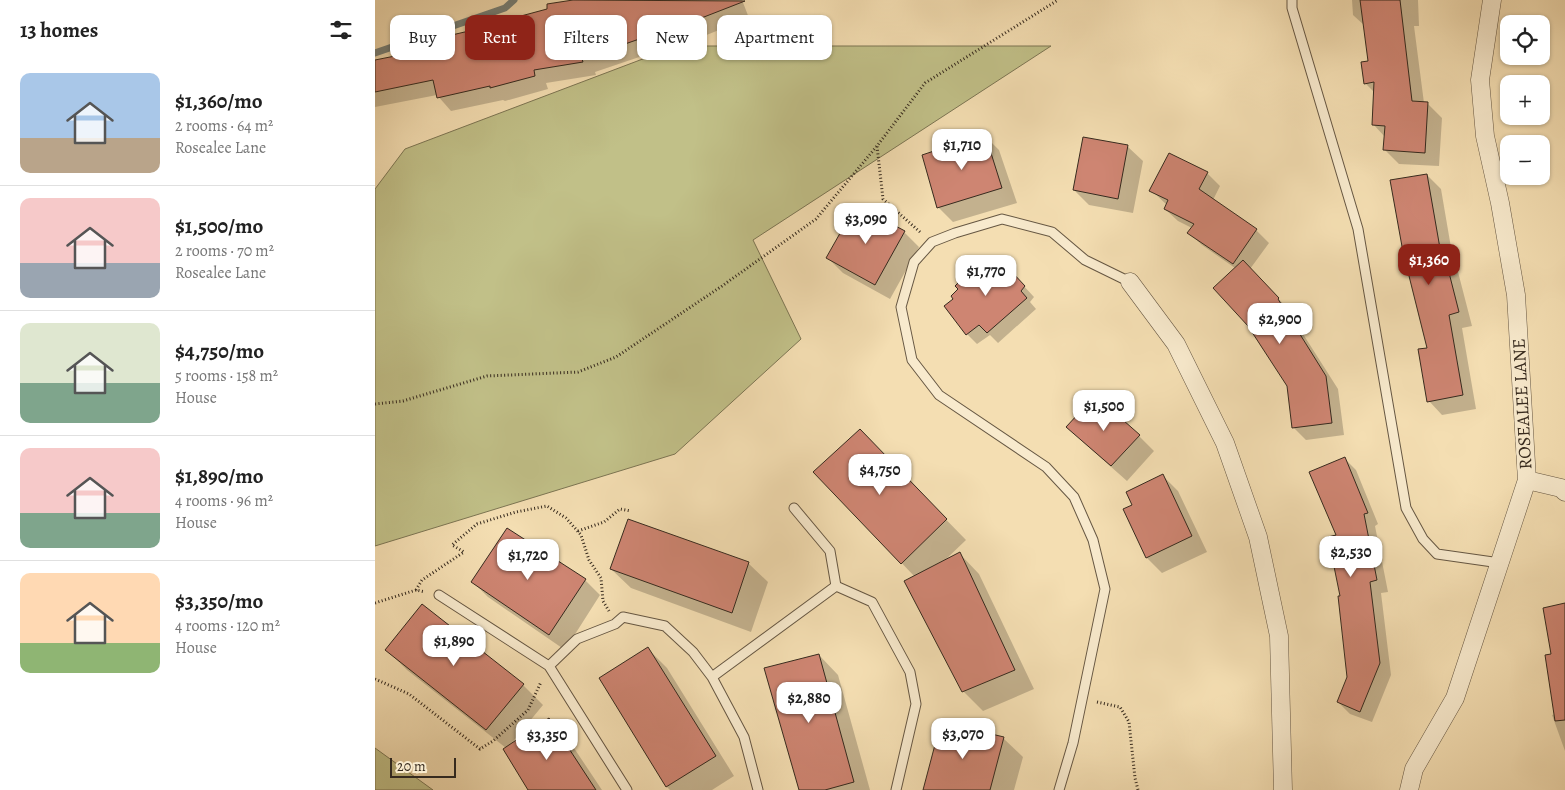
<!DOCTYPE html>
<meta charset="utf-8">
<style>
body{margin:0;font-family:Alegreya,serif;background:#f6f6f6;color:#222;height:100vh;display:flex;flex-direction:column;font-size:19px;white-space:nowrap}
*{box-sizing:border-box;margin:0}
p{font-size:16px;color:#767676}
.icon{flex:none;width:28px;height:28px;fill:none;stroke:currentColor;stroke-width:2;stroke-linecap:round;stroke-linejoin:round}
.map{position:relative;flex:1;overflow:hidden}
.sheet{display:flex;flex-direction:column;background:#fff;width:375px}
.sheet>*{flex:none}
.banner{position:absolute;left:15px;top:15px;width:475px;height:45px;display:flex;gap:10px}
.tools{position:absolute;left:1125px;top:15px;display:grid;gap:10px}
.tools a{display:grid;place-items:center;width:50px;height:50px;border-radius:10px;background:#fff;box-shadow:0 1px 4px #0004;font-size:25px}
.scale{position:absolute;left:15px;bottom:12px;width:66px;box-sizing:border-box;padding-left:5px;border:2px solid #362a1e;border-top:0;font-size:14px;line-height:18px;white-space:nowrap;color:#362a1e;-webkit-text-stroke:4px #f8eacd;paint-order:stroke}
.price{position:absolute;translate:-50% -42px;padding:0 11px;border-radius:10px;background:#fff;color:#222;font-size:16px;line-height:32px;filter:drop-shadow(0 1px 2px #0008)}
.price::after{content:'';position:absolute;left:50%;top:30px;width:15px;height:11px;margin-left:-8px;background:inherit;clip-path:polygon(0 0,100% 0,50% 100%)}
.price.current{background:#8f2418;color:#fff}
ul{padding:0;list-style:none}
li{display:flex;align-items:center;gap:15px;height:125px;padding:0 20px}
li+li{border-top:1px solid #e0e0e0}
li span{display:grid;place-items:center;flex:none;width:140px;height:100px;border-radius:10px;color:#555}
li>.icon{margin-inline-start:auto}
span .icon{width:60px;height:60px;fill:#fffc;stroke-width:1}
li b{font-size:21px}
h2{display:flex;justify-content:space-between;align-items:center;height:60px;padding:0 20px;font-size:21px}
.chip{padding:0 18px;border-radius:10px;background:#fff;box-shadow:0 1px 4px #0004;font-size:18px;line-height:45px}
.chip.current{background:#8f2418;color:#fff}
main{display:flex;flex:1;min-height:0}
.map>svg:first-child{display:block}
</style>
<main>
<section class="sheet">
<h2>13 homes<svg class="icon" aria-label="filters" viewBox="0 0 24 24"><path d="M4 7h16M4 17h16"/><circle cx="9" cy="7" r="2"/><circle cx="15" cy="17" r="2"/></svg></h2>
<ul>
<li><span style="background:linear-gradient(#a9c7e8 65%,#b9a48a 0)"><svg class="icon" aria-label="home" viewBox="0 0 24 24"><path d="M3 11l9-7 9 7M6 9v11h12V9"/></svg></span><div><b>$1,360/mo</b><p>2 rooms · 64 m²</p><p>Rosealee Lane</p></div></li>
<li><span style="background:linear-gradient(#f6c9c9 65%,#9aa5b1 0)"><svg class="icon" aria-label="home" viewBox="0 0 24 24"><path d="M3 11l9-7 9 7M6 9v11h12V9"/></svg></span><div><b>$1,500/mo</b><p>2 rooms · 70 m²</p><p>Rosealee Lane</p></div></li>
<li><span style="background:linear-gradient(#dfe7d0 60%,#7fa58c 0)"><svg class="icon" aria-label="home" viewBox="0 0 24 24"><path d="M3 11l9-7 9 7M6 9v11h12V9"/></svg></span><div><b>$4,750/mo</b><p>5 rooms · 158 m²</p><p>House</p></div></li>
<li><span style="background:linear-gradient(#f6c9c9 65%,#7fa58c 0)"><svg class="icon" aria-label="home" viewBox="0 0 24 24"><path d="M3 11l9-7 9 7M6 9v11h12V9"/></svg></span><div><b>$1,890/mo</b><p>4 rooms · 96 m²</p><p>House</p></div></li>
<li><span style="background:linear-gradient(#ffd9b3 70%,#8fb573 0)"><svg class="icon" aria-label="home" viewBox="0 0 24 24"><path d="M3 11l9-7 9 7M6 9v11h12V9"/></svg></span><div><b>$3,350/mo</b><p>4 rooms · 120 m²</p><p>House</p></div></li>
</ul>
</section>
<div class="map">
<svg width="1190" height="790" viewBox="0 0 1190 790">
<rect width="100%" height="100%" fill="#f4deb2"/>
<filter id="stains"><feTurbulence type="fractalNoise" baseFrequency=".004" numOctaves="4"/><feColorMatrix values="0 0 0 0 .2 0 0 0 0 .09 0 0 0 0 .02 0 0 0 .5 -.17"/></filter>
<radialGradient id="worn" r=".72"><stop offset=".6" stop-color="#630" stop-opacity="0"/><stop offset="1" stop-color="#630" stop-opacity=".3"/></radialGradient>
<!-- green -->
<path fill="#c1c088" stroke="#7c7553" d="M302,46h374l-298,194 48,99 -126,115 -300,92v-357l30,-40z
M0,748l58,42h-58z"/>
<!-- shadow -->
<path fill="#0003" d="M205,0h162l7,18 -50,20 1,3 -38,15 -5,-5 -62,21 1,3 -50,8 2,6 -43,12 -2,-1 -52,11 -14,-16 -62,12v-46l72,-14 50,-21 52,-16 -1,-5z
M977,0h66l1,26h-5l10,77 4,1 14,14 -3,48 -40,-2 -14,-14v-13l-12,-13 2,-31 -10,-10 4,-21 -4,-36 -12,-11z
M609,135l15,15 18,53 -64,19 -15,-15z
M752,146l16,15 -10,52 -44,-8 -15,-15z
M832,173l13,13 -7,14 43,30 13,13 -19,26 40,42 -1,1 49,77 6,46 -38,5 -12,-12 -6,-43 -53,-117 -33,-23 -13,-12 3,-5 -14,-7 -13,-12 2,-4 -16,-15z
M1052,175l14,14 13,76 3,3 15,58 -10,2 14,81 -34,6 -13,-14z
M529,232l15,15 -29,52 -47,-26 -15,-15z
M615,265l18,4 26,28 -4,5 6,7 -38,34 -8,-8 -13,9 -10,-10 -13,-35 26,-30z
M708,418l56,18 15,15 -27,30 -44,-39z
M504,451l87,89 -23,22 17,-8 19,20 55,115 -51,22 -20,-20 -48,-114 -100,-105z
M969,458l12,12 22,54 -3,2 13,66 -7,1 10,82 -19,47 -22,-8 -12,-12 11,-25 -12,-141z
M788,476l15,15 29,61 -45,21 -15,-15 -23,-48 10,-5z
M133,529l77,51 15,15 -35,55 -77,-53 -15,-15z
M373,563l20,19 -17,50 -120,-44 -20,-19z
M1190,605v146l-13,-36 3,-1 -3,-59z
M48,606l100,79 20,20 -33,40 38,-25 20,19 34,51h-73l-23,-42 -99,-78 -20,-20z
M272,648l20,20 67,108 -22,14h-42l-3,-3 -67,-109z
M444,655l19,20 32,115h-70z
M628,738l20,19 -9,33h-89z"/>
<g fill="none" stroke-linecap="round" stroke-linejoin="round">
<!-- stream -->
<path stroke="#758079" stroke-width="7" d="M0,53l130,-45 9,-8"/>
</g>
<!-- building -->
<path fill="#ce8572" stroke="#362a1e" d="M198,0l172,1 -59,23 1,4 -39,15 -3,-6 -63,22 1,3 -49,8 1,6 -45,12v-2l-53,12 -4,-18 -58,12v-32l70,-14 -2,-9 52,-12v-2l52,-14v-5z
M985,0h40l12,101 16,1 -3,51 -42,-3 2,-24 -13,-1 2,-43 -10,2 -3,-22 7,-1z
M610,134l17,54 -65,20 -15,-53z
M708,137l45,8 -10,54 -45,-9z
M794,153l39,19 -9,17 58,40 -24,35 -46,-31 7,-9 -30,-15 4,-9 -19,-9z
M1052,174l14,80 3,-1 15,59 -10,3 14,80 -36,7 -9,-53 9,-1 -24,-96 -13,-72z
M481,205l49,26 -30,54 -49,-27z
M623,257l27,29 -4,5 6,7 -40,35 -8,-8 -13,10 -22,-29 9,-7 -2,-3 7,-7 -3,-3 22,-22 3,4 7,-8 3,4z
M868,260l36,38 -1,1 48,77 6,47 -40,5 -5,-42 -39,-60 -35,-38z
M723,398l42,37 -29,31 -45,-39 13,-14 4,4z
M485,429l87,90 -46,45 -88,-92z
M970,457l23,56 -4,1 13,66 -7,2 10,81 -20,49 -23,-10 10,-25 -9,-81h2l-12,-59 8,-2 -27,-63z
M788,474l29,62 -46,22 -23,-49 9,-4 -6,-13z
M253,519l121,43 -17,51 -122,-44z
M132,528l79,51 -37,56 -78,-53z
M585,552l55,118 -53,22 -58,-111z
M1190,603v117l-10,1 -10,-66 6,-1 -8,-46z
M47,604l102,80 -38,46 -101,-80z
M273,647l68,109 -50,31 -67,-109z
M444,654l35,128 -29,8h-26l-35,-122z
M174,718l47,72h-68l-25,-41z
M566,722l63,15 -14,53h-67z"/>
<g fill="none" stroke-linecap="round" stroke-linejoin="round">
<!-- lane casing -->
<g stroke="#665743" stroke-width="11">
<path id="lane" d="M917,0v8l66,221 48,279 17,31 14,15 63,9
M419,508l36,43 6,35
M64,595l110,71 78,124
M174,666l28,-27 38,-15 8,-7 42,9 28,26 19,25 32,60 14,53
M337,677l124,-91 36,16 38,70 6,32 -20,86
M684,790l14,-47 32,-154 -12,-49 -19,-43 -28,-30 -107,-72 -27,-35 -11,-53 13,-45 18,-20 23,-9 47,-14 50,13 33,28 45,22"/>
</g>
<!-- street casing -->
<g stroke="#665743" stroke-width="19">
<path id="street" d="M755,282l46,62 49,99 33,94 21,99 4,154
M1152,480l34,8 4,4
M1034,790l5,-21 41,-71 72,-218 -11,-185 -16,-92 -15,-67 -5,-56 12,-80"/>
</g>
<!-- path -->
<path stroke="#362a1e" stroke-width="3" stroke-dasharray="1 2.5" stroke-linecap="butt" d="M545,232l-37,-33 -6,-53 48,-63 133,-83
M0,404l28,-3 84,-25 91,-4 38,-15 106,-71 94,-67 61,-73
M203,531l26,-9 16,-13 11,2
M41,590l6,-10 42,-28 -12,-7 25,-21 39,-12 31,-6 19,12 15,17 8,25 12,18 2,23 6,10
M0,603l41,-13 9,2
M0,679l34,15 71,55 13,-8 35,-31 13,-28
M722,702l23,5 9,15 6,56 3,12"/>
<!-- lane -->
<use href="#lane" stroke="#f8eacd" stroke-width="9"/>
<!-- street -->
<use href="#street" stroke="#f8eacd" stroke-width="18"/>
</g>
<g text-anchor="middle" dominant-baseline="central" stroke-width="5" stroke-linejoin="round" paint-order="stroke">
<!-- street labels -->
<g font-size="18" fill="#362a1e" stroke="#f8eacd">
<text transform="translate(1147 404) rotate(-93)">ROSEALEE LANE</text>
</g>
</g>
<rect width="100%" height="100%" filter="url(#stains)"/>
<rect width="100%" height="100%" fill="url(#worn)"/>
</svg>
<div class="tools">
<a><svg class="icon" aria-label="locate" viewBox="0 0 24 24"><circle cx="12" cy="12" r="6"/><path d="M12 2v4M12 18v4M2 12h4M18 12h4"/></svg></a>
<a>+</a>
<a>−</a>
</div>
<div class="scale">20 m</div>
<b class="price" style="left:587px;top:171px">$1,710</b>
<b class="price" style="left:491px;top:245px">$3,090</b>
<b class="price current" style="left:1054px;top:286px">$1,360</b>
<b class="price" style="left:611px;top:297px">$1,770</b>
<b class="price" style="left:905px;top:345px">$2,900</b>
<b class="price" style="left:729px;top:432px">$1,500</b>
<b class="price" style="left:505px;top:496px">$4,750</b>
<b class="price" style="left:976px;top:578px">$2,530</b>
<b class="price" style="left:153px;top:581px">$1,720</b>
<b class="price" style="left:79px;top:667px">$1,890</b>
<b class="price" style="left:434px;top:724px">$2,880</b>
<b class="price" style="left:588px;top:760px">$3,070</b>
<b class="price" style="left:172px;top:761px">$3,350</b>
<div class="banner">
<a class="chip">Buy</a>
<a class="chip current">Rent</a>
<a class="chip">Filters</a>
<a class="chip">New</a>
<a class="chip">Apartment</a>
</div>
</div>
</main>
